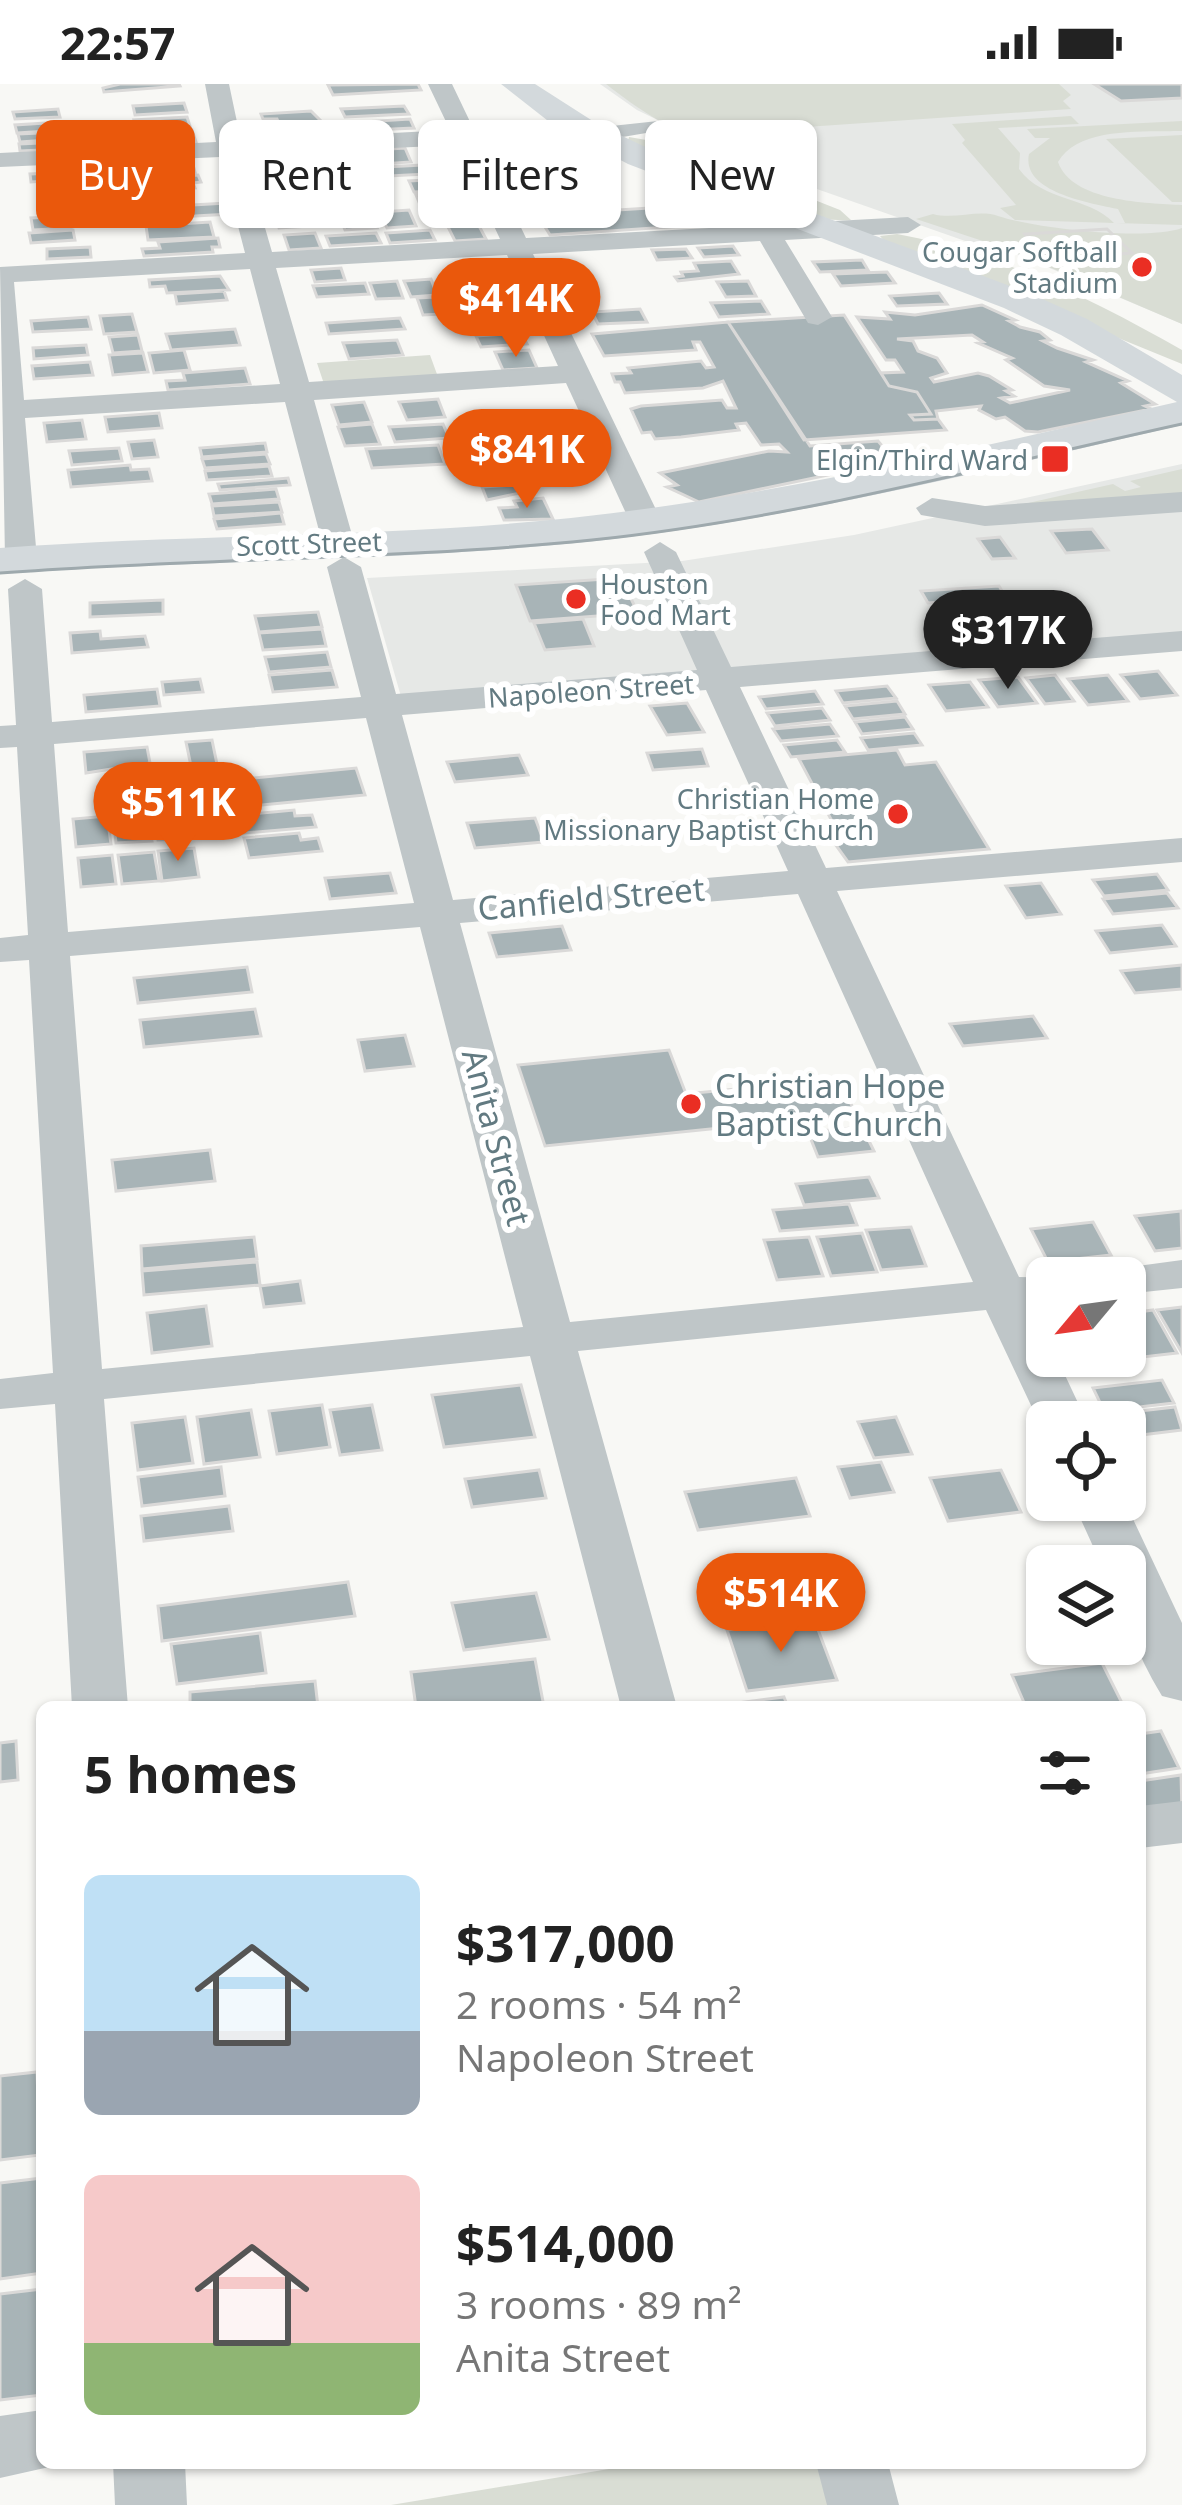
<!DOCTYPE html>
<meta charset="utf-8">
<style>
body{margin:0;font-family:"Noto Sans",sans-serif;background:#f6f6f6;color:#222;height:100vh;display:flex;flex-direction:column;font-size:45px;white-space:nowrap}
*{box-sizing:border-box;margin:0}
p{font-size:39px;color:#767676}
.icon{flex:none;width:66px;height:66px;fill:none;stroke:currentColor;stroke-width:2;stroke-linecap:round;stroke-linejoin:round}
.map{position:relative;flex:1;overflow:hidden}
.sheet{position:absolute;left:36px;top:1617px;width:1110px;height:768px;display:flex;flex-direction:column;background:#fff;border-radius:18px;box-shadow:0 3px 9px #0004}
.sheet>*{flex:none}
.hud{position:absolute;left:36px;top:36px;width:1110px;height:108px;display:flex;gap:24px}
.needle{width:78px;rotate:241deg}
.fabs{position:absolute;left:1026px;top:1173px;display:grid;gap:24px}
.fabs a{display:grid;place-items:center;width:120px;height:120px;border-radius:18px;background:#fff;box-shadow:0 3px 9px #0004;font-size:60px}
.price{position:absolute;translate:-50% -102px;padding:0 27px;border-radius:42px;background:#ea580c;color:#fff;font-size:39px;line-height:78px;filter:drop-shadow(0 3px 6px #0008)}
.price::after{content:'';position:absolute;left:50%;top:72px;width:36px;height:27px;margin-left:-18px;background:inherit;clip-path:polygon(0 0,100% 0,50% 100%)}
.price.active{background:#222;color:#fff}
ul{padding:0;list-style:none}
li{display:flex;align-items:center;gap:36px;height:300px;padding:0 48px}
li span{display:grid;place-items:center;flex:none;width:336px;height:240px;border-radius:18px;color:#555}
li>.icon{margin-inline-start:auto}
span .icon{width:144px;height:144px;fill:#fffc;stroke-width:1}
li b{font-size:51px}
h2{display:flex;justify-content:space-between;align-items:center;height:144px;padding:0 48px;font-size:51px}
.chip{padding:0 42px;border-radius:18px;background:#fff;box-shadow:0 3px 9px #0004;font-size:42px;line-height:108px}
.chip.active{background:#ea580c;color:#fff}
.status{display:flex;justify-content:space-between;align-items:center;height:84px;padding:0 60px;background:#fff;direction:ltr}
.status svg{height:33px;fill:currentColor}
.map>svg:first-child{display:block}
</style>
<div class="status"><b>22:57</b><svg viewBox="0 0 49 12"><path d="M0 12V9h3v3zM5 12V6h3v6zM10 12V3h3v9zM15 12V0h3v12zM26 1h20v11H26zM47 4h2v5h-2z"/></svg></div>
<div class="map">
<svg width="1182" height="2421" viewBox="0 0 1182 2421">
<rect width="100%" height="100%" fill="#f8f8f5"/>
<!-- built -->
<path fill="#e6e8e6" d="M600,0h582v240l-175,-74 -39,-8 -214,-75 -117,-57z
M1182,380v168l-780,68 -35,-122 315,-17 172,-26z"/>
<!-- green -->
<path fill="#d9ddd4" d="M606,0h453l12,11 -8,6 8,8 -323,22 -20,4 7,6c-41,9 -97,-32 -129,-57z
M1071,32l8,8 -81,4 22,25 -1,16c24,33 69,27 95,54h11l-7,-14c-28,-6 -97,-17 -89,-55l21,-16h-15l-8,-9 155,-8v10c-36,1 -104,-5 -124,31 14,40 89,41 124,43v20l-167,-5 -15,-12 16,-3 -54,-62 3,-3 -13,-16z
M1182,51v67h-10l-66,-63z
M629,53l46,8 165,65 11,10c-75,4 -156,-49 -223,-79z
M933,130c21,6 46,-5 65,2 39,13 148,25 184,12v96l-175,-75 -91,-30z
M897,150c98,17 199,67 285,116v14l-296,-121 -6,-7z
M430,271l8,22 -114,7 -7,-21z
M1182,385v24l-172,14 103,-23 12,7 16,-4 -11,-6z
M645,2379h207l11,42h-472z"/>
<!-- building -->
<path fill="#a8b4b7" stroke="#dad9d8" stroke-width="3" fill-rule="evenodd" d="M120,0h59l1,2 -76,6 -1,-4z
M418,0l3,6 -88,5 -5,-10z
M1094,0h88v14l-61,3z
M184,19l3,9 -52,3 -2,-9z
M404,22l5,8 -64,3 -4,-8z
M58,25l2,8 -45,2 -2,-7z
M311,27l12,12 -43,3 -3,-7h-14l-2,-5z
M187,33l3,9 -53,3 -3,-9z
M410,35l4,9 -64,3 -4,-8z
M61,38l2,8 -46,3 -2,-8z
M322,41l4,10 -51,3 -9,-11z
M192,46l4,12 -44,3 -3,-12z
M61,48l1,7 -42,3 -2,-8z
M109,49l2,12 -33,2 -3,-12z
M61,58l2,7 -43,2 -1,-7z
M564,60l6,8 19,-1 7,10 -27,2 33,48 111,-7 15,19 -178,12 -54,-87z
M405,64l6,14 -46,3 -6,-14z
M192,77l3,11 -43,2 -4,-11z
M442,80l5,9 -58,3 -4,-9z
M322,85l3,8 -44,2 -3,-7z
M76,88l1,7 -46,3 -1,-8z
M198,91l3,7 -8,1 2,5 -37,3 -3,-14z
M114,94l4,14 -37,2 -3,-13z
M445,95l6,11 -37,2 -5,-11z
M337,104l4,9 -56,3 -3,-9z
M451,109l6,12 -36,2 -5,-12z
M83,113l2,14 -35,1v-5h-10l-1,-8z
M227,119l3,11 -52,3 -3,-11z
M156,124l5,15 -26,2 -4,-15z
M409,126l7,16 -29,2 -7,-16z
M475,128l5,9 -45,3 -5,-9z
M370,129l7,15 -32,2 -6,-15z
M69,132l2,12 -38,2 -2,-12z
M324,132l4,9 -49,3 -3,-9z
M210,138l4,15 -66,3 -2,-14z
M478,140l8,15 -31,2 -8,-16z
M1107,145l25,24 -84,6 -23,-25z
M1107,145l25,24 -84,6 -22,-25z
M73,146l2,10 -44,3 -2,-10z
M430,146l5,10 -45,3 -4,-10z
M315,149l6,15 -32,2 -5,-15z
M376,149l5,10 -51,3 -4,-10z
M218,154l2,9h-8l1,5 -69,4 -2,-7 18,-1 -2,-6z
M733,162l6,9 -35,2 -6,-9z
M90,163l1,10 -44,2v-10z
M686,165l6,9 -35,2 -5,-10z
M862,176l6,10 -48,2 -7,-10z
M731,177l8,13 -61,7 -3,-4 8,-1 -2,-4 17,-1 -4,-8z
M341,184l4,12 -30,2 -4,-12z
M887,188l8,11 -54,3 -8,-12z
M220,192l9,14 -62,3 -2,-7 -15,1 -1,-7z
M431,195l6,16 -26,2 -7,-16z
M397,197l6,17 -27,1 -6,-16z
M748,197l8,15 -30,1 -9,-15z
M497,198l5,10 -55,3 -5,-10z
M365,199l4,11 -52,3 -4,-11z
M224,207l3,9 -50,4 -2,-10z
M939,209l8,11 -50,2 -7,-10z
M492,210l8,17 -77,4 -6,-17z
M761,217l8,13 -50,3 -8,-14z
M982,221l33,15 -6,1 11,6 20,5 10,8 -7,1 14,7 36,12 -7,2 42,19 -7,2 34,21 -10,2 6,3 -113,23 -13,-1 -20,-14 -9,2 -17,-9 2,-4 -45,5 2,8 -24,1 -4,-5 21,-1 -14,-22 -28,-6 -8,-13 22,-1 -8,-12h-9l-29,-43 33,2 -5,-7 30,3zM972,251l11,7 -5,1 34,15 -6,2 38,26 26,4 -60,13 -9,-5 13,-2 -8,-5 6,-1 -23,-14 -11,-3 -44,9 -3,-4 16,-5 -10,-15 -19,-7 -5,-10 -16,-2z
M640,225l7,13 -49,2 -6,-12z
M132,230l5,18 -33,2 -4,-18z
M844,231l45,71 28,6 14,22 -21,1 4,5 24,-1 8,11 -142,10 -76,-118z
M513,232l6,11 -48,3 -5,-11z
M88,233l3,12 -58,3 -2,-11z
M400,234l5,11 -76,5 -3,-11z
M728,238l82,124 68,-5 17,20 -196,41 -32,-15 10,-2 -17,-12 109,-22 18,1 -8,-8 -18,1 -15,-22 -10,1 3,6 -58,7 -26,2 -4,-7 -9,1 -11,-24 10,-3 81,-6 5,8h9l-13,-27 -20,7 -78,5 -5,-11h-5l-3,-8 19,-1 -3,-5 73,-7 5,7 8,-1 -14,-25h-7l3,8 -92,6 -12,-22z
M235,245l5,16 -69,5 -5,-16z
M521,249l6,11 -46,3 -5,-11z
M138,251l4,16 -29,2 -4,-16z
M397,256l6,15 -54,4 -6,-16z
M86,261l2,10 -54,4 -1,-11z
M184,266l6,20 -36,3 -5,-20z
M529,266l8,18 -34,2 -8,-18z
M143,269l5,19 -35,3 -4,-20z
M90,278l3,13 -59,4 -2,-13z
M245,284l5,16 -82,6 -2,-9 19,-1 -2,-7z
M438,315l7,18 -38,3 -8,-18z
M364,318l8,20 -33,3 -7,-20z
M159,329l3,15 -54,4 -3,-15z
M82,336l4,19 -39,3 -3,-19z
M372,340l8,20 -35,2 -7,-19z
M443,340l6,14 -54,4 -6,-15z
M154,356l4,17 -26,2 -4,-17z
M265,359l2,9 -65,5 -2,-9z
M438,361l7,19 -73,4 -6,-19z
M119,364l3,13 -50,4 -3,-14z
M266,370l4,10 -65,4 -3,-9z
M570,375l9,19 -74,5 -8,-18z
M130,381l1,5 18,-1 3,12 -81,6 -3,-17z
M269,382l3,10 -65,4 -2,-9z
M288,394l2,7 -70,5 -2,-6z
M516,401l4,8 -33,7 -5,-13z
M276,405l3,10 -67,5 -3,-10z
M543,414l10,21 -49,1 -5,-12 18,-1 -3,-6z
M279,418l3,10 -68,4 -2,-10z
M281,429l3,11 -67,5 -3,-10z
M1092,445l16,21 -42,3 -15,-22z
M1000,453l15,21 -23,1 -14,-20z
M621,494l17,35 -108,8 -14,-36z
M999,502l20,32 -78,5 -8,-12 54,-4 -5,-8 -54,4 -7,-12z
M163,516v14l-73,3v-14z
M318,528l4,15 -63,5 -4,-16z
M583,535l11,27 -49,4 -11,-27z
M322,545l4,17 -63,4 -4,-17z
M100,547l1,8 44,-3 3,11 -76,6 -2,-20z
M327,568l4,15 -62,5 -4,-15z
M332,586l5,17 -64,5 -4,-17z
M1158,587l19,24 -37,4 -19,-24z
M1055,591l19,26 -29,3 -19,-26z
M1108,591l20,26 -40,4 -20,-26z
M1018,593l19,26 -39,4 -19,-27z
M200,595l3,13 -39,3 -2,-13z
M970,598l18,25 -42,4 -17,-26z
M887,602l9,12 -53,5 -7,-12z
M157,605l3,17 -74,6 -2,-17z
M815,607l8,13 -57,5 -7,-12z
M897,617l8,13 -52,5 -8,-13z
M687,619l17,29 -37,3 -17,-29z
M822,624l8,12 -55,6 -8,-13z
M905,633l8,12 -51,5 -7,-12z
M830,640l8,12 -57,5 -8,-12z
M914,649l8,12 -54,5 -7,-12z
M212,656l6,29 -26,2 -6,-29z
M837,656l8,12 -54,5 -7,-12z
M147,663l3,16 -64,10 -2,-21z
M702,665l6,17 -55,4 -6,-17z
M897,666l8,15 31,-3 53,87 -141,13 -18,-25 5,-1 -6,-13h4l-34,-64z
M519,671l9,20 -73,7 -8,-20z
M356,684l9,27 -125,12 -7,-27z
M175,698l5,23 -75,6 -3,-23z
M227,723l5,26 -35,3 -5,-26z
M187,726l5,28 -34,2 -5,-28z
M294,726l1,6 17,-1 4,12 -72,6 -4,-18z
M147,728l5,29 -36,2 -3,-28z
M107,732l4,28 -35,3 -3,-28z
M535,734l9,24 -69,6 -8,-25z
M299,749l2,7 17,-2 4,13 -73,7 -5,-20z
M194,764l5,29 -37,4 -4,-30z
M154,768l5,29 -37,3 -4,-29z
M112,771l4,29 -35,3 -3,-29z
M390,789l6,20 -66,6 -5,-21z
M1157,790l11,16 -64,6 -11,-16z
M1041,799l20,31 -35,4 -20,-32z
M1167,809l11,15 -65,6 -10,-15z
M1162,841l14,21 -66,7 -14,-22z
M562,842l9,24 -74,7 -8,-24z
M1182,881v24l-47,4 -14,-22z
M247,883l5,25 -114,11 -4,-25z
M255,925l6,27 -117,11 -4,-27z
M1033,932l14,22 -84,8 -13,-22z
M405,951l9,31 -49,5 -7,-31z
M669,966l17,44 153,-15 17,35 -311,32 -27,-81z
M862,1043l12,24 -56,6 -10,-25z
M210,1066l5,31 -99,10 -4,-31z
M869,1093l10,21 -75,7 -8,-21z
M849,1120l8,21 -77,6 -7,-21z
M1181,1127l1,37 -27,3 -20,-35z
M1093,1138l18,33 -63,7 -17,-33z
M911,1143l15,39 -45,4 -15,-40z
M862,1149l15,39 -46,4 -14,-39z
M254,1153l3,22 -115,10 -1,-23z
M809,1153l14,39 -46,4 -13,-40z
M257,1178l3,23 -116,10 -2,-24z
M300,1197l4,22 -40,4 -4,-21z
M206,1222l6,40 -60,7 -5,-40z
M1182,1223v46l-25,-43z
M1153,1226l24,43 -34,4 -18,-33v-10z
M1162,1296l12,23 -70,8 -11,-23z
M521,1301l14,52 -91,10 -12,-52z
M322,1321l8,42 -53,7 -8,-43z
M372,1321l10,45 -42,5 -10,-45z
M1175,1323l7,23 -57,7v-15h-16l-4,-7z
M251,1326l9,47 -56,7 -7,-47z
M185,1333l8,46 -55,7 -6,-47z
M896,1333l16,37 -38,4 -16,-36z
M881,1378l13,30 -44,6 -12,-31z
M221,1383l4,29 -83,10 -4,-29z
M539,1386l7,28 -74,9 -7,-28z
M1001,1386l20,42 -73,9 -18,-43z
M796,1394l14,38 -112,14 -13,-38z
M229,1422l4,25 -89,10 -3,-25z
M348,1498l7,34 -193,25 -4,-35z
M536,1509l13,46 -85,11 -12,-47z
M814,1535l23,61 -90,11 -20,-61z
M260,1549l6,40 -89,11 -6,-40z
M535,1575l9,48h-128l-5,-35z
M1102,1579l22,44h-98l-14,-32z
M315,1597l3,26h-128v-15z
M784,1613l4,10h-81z
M1161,1647l18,37 -39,6v-40z
M16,1657l2,39 -18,2v-39z
M1181,1691l1,37 -42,6v-37z
M37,1988l3,83 -40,5v-84z
M42,2094v95l-42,6v-96z
M42,2205v106l-42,5v-106z"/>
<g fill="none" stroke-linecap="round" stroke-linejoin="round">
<!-- minor -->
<path fill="#bfc6c8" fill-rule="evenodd" d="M205,0h24l12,57 209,-11 -22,-46h24l22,46 119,-2 65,-7v10l-65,11 -112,2 45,94 382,-21 13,8 -13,8 -123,7 47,77 -14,8 -10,-2 -48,-82 -227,13 129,268 -5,7h-22l-5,-7 -64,-139 -252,17 40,142 -16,10 -16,-10 -37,-140 -260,16 12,141 -16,10 -12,-3 -4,-7 -5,-292 245,-14 -25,-96 -220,10v-14l216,-11zM456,61l44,94 -228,13 -28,-97zM507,171l51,111 -249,16 -33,-114zM250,185l30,115 -256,16 -10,-118z
M1182,408v20l-197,14 -64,-11 -5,-7 16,-10 53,8z
M660,458l16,10 55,115 451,-36v20l-442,36 86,181 356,-30v24l-345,29 182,386 42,1h-14v25l-15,2 15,32v19h9l31,66h-40l-3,11 -58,-123 -408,41 99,356h-56l-91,-351 -426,43 24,308h-56l-17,-303 -55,5v-30l53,-6 -24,-413 -29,2v-24l28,-3 -11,-188 -17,1v-22l16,-1 -8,-136 17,-10 17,10 10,133 309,-25 -34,-130 17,-10 17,10 35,127 301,-24 -53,-118zM706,606l82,181 -335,29 -51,-185zM366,634l48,185 -346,29 -14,-188zM798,810l175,388 -403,40 -110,-399zM420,843l103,400 -421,42 -32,-413z
M1182,1176v28l-57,6v-16h-22l5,-8z
M1072,1416h52l58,123v78l-20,-5c-29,-49 -37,-74 -37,-130h-23z
M1182,1717v42l-42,5v-42z
M42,2326v53h25l-67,15v-62z
M113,2379h72l2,42h-72z
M816,2379h72l11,42h-72z"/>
<!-- major -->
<path fill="#d3d9dc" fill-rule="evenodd" d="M501,0h34l64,41 78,37 352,131 58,26 95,56v50c-204,47 -408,99 -617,119 -188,18 -377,16 -565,30v-26c190,-14 382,-10 571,-30 205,-22 405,-70 606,-116l-116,-67 -57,-27 -376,-144 -76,-40z"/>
<!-- tram -->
<path stroke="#9ea9ad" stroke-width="3" d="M0,489c197,-15 395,-13 592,-33 199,-21 394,-73 590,-116"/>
</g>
<!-- markers -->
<g fill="#ea2e23" stroke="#fff" stroke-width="4.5">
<circle cx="1142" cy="183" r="12"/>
<rect x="1040" y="360" width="30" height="30" rx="6"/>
<circle cx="576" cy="515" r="12"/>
<circle cx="898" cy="730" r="12"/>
<circle cx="691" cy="1020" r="12"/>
</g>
<g text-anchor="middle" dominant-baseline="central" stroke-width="12" stroke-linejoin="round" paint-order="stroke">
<!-- far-poi labels -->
<g font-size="27" fill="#627a81" stroke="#fff" text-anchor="end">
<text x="1118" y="167">Cougar Softball<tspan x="1118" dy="31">Stadium</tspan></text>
<text x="1028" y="375">Elgin/Third Ward</text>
<text x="600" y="499" text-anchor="start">Houston<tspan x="600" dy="31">Food Mart</tspan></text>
<text x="874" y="714">Christian Home<tspan x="874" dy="31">Missionary Baptist Church</tspan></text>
</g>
<!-- far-street labels -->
<g font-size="27" fill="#627a81" stroke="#fff">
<text transform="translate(309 459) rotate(-2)">Scott Street</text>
<text transform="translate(591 606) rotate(-4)">Napoleon Street</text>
</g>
<!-- street labels -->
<g font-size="33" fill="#627a81" stroke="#fff">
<text transform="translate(591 814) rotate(-5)">Canfield Street</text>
<text transform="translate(497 1053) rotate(75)">Anita Street</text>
</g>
<!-- poi labels -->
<g font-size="33" fill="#627a81" stroke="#fff" text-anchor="start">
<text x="715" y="1001">Christian Hope<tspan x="715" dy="38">Baptist Church</tspan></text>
</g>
</g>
</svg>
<div class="fabs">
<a><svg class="needle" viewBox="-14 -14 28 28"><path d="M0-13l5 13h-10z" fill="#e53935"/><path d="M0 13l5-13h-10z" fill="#767676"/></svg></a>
<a><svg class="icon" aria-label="locate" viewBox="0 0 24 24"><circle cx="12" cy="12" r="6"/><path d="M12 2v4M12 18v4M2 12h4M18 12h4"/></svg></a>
<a><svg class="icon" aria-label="layers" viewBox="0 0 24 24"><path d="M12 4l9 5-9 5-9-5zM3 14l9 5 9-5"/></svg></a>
</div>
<b class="price" style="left:516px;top:276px">$414K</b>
<b class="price" style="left:527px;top:427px">$841K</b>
<b class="price active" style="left:1008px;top:608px">$317K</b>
<b class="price" style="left:178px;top:780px">$511K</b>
<b class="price" style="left:781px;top:1571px">$514K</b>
<div class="hud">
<a class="chip active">Buy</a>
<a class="chip">Rent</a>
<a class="chip">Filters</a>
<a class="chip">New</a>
</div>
<section class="sheet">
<h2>5 homes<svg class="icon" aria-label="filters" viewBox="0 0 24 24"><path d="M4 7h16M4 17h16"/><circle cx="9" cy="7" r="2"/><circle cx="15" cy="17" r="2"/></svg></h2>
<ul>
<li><span style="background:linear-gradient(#bfe0f5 65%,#9aa5b1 0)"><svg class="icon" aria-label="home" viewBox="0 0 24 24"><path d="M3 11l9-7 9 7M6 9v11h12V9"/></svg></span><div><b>$317,000</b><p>2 rooms · 54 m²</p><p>Napoleon Street</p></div></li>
<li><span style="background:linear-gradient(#f6c9c9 70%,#8fb573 0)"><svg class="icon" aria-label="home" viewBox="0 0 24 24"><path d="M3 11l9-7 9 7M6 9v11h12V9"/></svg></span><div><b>$514,000</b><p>3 rooms · 89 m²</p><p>Anita Street</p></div></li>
</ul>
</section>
</div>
